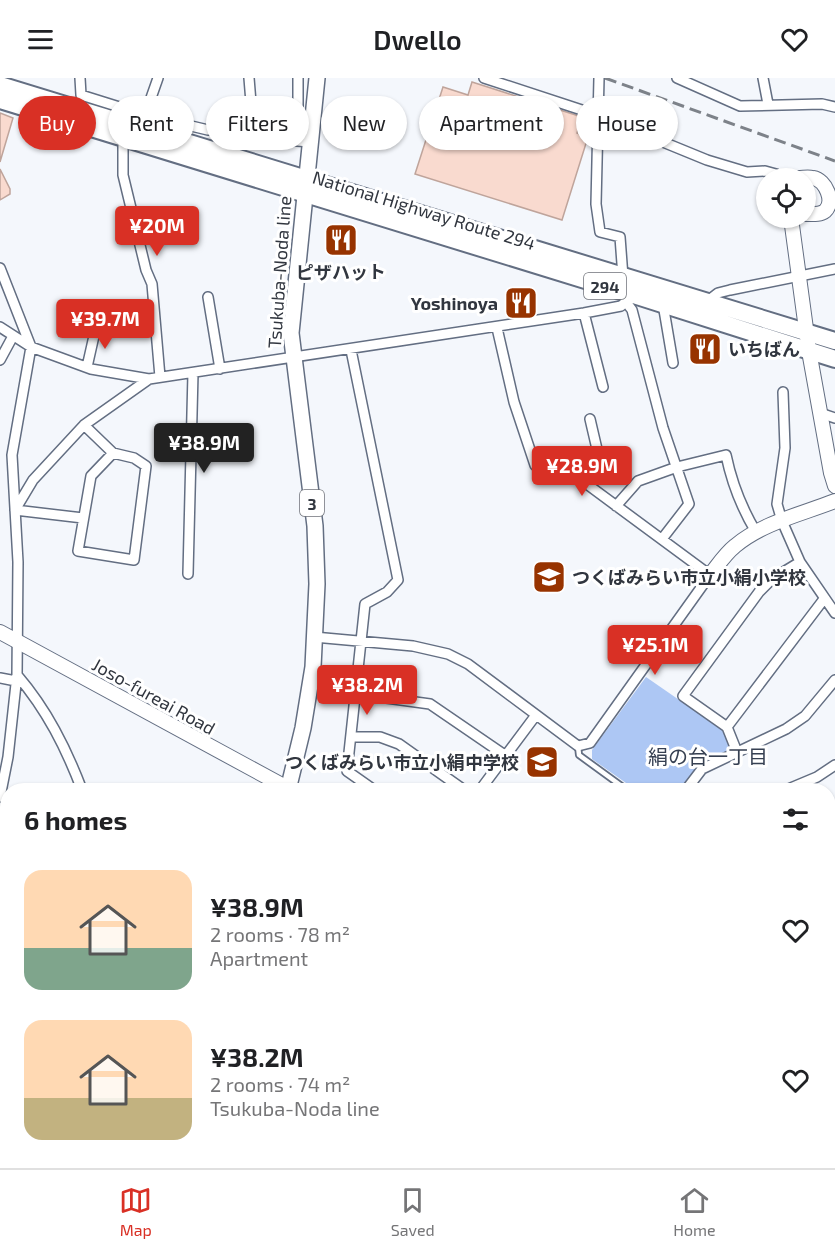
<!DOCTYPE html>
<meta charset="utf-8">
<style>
body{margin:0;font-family:"Exo 2","Noto Sans JP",sans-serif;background:#f6f6f6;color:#202124;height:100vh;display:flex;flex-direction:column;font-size:22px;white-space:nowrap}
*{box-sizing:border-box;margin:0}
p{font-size:20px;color:#757577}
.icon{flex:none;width:33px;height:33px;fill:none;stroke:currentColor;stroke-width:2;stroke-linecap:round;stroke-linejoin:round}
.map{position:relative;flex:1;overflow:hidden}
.drawer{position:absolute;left:0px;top:705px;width:836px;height:386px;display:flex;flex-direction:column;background:#fff;border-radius:24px 24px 0 0;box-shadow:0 2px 4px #0004}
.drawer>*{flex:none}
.top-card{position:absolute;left:18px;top:18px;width:800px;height:54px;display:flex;gap:12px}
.buttons{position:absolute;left:756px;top:90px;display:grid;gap:12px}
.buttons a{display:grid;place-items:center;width:60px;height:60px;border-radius:50%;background:#fff;box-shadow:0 2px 4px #0004;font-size:30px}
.price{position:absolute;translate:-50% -51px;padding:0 14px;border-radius:6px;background:#d93025;color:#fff;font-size:20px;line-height:39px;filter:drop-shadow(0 2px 3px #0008)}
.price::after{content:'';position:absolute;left:50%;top:36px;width:18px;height:14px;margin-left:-9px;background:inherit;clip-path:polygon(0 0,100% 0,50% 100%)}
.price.active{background:#222;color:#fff}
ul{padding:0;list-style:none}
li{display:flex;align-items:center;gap:18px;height:150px;padding:0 24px}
li span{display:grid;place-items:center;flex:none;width:168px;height:120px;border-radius:18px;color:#555}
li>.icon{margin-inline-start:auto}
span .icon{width:72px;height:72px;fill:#fffc;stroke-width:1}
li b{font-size:26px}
h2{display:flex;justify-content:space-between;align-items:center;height:72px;padding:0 24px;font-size:26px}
.tag{padding:0 21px;border-radius:27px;background:#fff;box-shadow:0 2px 4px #0004;font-size:21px;line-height:54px}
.tag.active{background:#d93025;color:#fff}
header{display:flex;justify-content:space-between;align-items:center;height:78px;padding:0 24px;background:#fff;font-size:27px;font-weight:600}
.tabs{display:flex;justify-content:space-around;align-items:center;height:84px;border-top:2px solid #e0e0e0;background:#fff;font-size:16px;color:#757577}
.tabs a{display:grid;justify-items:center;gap:3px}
.tabs .active{color:#d93025}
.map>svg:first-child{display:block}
</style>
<header><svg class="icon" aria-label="menu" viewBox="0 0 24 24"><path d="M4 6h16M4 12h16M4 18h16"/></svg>Dwello<svg class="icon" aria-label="heart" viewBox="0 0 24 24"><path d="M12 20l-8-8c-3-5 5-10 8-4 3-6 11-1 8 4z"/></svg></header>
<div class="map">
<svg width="835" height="1090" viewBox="0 0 835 1090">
<rect width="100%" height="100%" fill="#f4f7fc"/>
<!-- green -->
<path fill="#adc7f4" d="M646,599l78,54 6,15 -2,5 -31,17 -17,22h-44l-44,-31v-9z
M835,764v163l-7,-2 2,-66 -2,-92z"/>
<!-- water -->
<path fill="#8eb0eb" stroke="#728bb7" stroke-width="1.5" d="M0,1030l7,2 1,51h140l12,7h-160z"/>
<!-- building -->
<path fill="#f9dacf" stroke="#bfa49b" stroke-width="1.5" d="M472,4l110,35 -5,16 11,4 -26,83 -147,-46 28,-87 25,8z
M0,35l13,5 -13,44z
M233,53l13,3 -4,12 -25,-8 2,-6z
M0,91l10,20v5l-10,6z
M833,979l2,1v10l-7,-4z
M830,1012l5,3v10l-2,5 -5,-2z
M828,1072l4,2 3,8v4l-6,2 -2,-5z
M748,1083h5l2,5 -19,2 1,-3z
M790,1083l5,7h-11l-2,-6z
M807,1083h13l1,3 -11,4z"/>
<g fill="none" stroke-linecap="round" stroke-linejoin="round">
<!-- lane casing -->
<g stroke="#636e82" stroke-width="8">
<path id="lane" d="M578,668l1,9 48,35
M828,945l5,21"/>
</g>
<!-- street casing -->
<g stroke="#636e82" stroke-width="12">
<path id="street" d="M80,0l1,17 64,20 63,15 90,-8v-44
M484,0l113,37 110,45 40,12 18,-1 11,3 6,4
M599,0l-3,126 4,28 20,5 3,40
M677,0l63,28 82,-2 13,3
M763,0l5,26
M145,37l13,-37
M298,44l-1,19 14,1
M244,49l8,-12 -3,-37
M123,58v39l23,95 6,14 8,93
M0,190l31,79 -19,108 6,107 -1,113 -9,82 -8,40
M208,219l12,72
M626,224l6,8 31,118 26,76 -27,35
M705,225l13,-10 12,-3 105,-21
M663,226l10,59
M584,235l19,74
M0,249l31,20 60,22 58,10 435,-66 37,-7 13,-11
M351,272l47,230 -11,12 -22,12 -18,167 27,19
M0,282l13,-24
M87,289l9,-40
M783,314l2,56 -8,56 5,17 18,41 35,51
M820,335l15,5
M84,347l29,28 21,5 12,8 -12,94 -56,-9 13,-75 22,-23
M578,391l22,-7 -10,-43
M616,428l22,-25 39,-14 49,-12c6,29 15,52 30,77
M15,432l18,-30 51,-55 65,-46
M15,432l68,8
M188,496l5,-201
M314,559l99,9 35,8 20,10 110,82 12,-3 120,-168 -130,-96 -6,-20 -39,6 -21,-63 -17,-74
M17,597c30,35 49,73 65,115
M0,600l16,3
M357,616l73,10 76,52
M727,649l97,-128
M351,659h29l19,7 65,46
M737,674l-10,-25 -44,-31 76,-104 13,-13 28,-17
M480,712l56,-75
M686,712l16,-21 84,-40 19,-13 30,-36
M786,712l31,-13 18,-12
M828,754l7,-3
M0,825l8,2
M828,1035l7,4
M532,1083l6,7
M671,1083l3,7
M726,1083l1,7
M799,1083l2,7"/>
</g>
<!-- secondary casing -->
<g stroke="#636e82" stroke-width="16">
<path id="secondary" d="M798,100c5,0 10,-1 15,0 13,2 22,24 12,33 -5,4 -13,3 -19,3
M791,140l18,133 22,122 4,13
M710,497c8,-10 15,-21 25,-29 27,-23 67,-32 100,-45
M0,554l291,158
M828,969l7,-3
M626,1083l3,7
M769,1083l2,7"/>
</g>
<!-- primary casing -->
<g stroke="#636e82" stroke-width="18">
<path id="primary" d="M288,712l15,-62 10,-61 4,-83 -2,-58 -24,-193 26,-255
M94,1090l4,-7
M112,1090l4,-7"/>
</g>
<!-- highway casing -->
<g stroke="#636e82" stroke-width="20">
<path id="highway" d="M0,7l835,256
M0,22l634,195 201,64"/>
</g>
<!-- lane -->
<use href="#lane" stroke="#fff" stroke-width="4.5"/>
<!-- street -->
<use href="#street" stroke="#fff" stroke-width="9"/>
<!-- secondary -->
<use href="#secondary" stroke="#fff" stroke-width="14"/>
<!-- primary -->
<use href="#primary" stroke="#fff" stroke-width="15"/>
<!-- highway -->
<use href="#highway" stroke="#fff" stroke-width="16"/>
<!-- rail -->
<path stroke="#7d8289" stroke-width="3" stroke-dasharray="12 6" stroke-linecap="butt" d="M605,0l230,83"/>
</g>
<!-- icons -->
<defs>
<g id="restaurant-square" transform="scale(1.725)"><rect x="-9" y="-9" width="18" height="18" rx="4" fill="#973300" stroke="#fff"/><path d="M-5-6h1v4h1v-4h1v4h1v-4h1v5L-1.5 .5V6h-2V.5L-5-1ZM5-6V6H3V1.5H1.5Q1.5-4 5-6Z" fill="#fff"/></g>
<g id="school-square" transform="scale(1.725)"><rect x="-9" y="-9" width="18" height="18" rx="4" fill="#973300" stroke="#fff"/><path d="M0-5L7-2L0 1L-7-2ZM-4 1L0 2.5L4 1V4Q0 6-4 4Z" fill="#fff"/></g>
</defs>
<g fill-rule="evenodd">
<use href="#restaurant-square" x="341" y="162"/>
<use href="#restaurant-square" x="521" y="225"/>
<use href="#restaurant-square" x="705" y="271"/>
<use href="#school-square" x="549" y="499"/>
<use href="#school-square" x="542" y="684"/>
</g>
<g text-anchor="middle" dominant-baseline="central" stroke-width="6" stroke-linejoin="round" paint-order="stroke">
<!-- shield labels -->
<g fill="#fff" stroke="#6f7279" stroke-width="1.5">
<rect x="584" y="195" width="42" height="26" rx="4.5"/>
<rect x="300" y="412" width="24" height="26" rx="4.5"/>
</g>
<g font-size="16" font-weight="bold" fill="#31363f">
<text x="605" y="208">294</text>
<text x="312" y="425">3</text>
</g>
<!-- street labels -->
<g font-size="18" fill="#31363f" stroke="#fff">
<text transform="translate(424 132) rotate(17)">National Highway Route 294</text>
<text transform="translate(279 194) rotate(-86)">Tsukuba-Noda line</text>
<text transform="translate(154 618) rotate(29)">Joso-fureai Road</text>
</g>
<!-- poi labels -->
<g font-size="18" font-weight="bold" fill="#31363f" stroke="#fff" text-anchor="end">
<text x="341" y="194" text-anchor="middle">ピザハット</text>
<text x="498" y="225">Yoshinoya</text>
<text x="728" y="271" text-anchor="start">いちばん</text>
<text x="572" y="499" text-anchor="start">つくばみらい市立小絹小学校</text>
<text x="519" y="684">つくばみらい市立小絹中学校</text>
</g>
<!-- neighbourhood labels -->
<g font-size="20" fill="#364052" stroke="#fff">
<text x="708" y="678">絹の台一丁目</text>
</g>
</g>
</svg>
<div class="buttons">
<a><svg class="icon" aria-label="locate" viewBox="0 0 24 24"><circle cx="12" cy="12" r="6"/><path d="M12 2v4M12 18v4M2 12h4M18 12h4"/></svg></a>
</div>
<b class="price" style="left:157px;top:179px">¥20M</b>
<b class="price" style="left:105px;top:272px">¥39.7M</b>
<b class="price active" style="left:204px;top:396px">¥38.9M</b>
<b class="price" style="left:582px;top:419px">¥28.9M</b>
<b class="price" style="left:655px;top:598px">¥25.1M</b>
<b class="price" style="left:367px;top:638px">¥38.2M</b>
<div class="top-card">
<a class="tag active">Buy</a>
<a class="tag">Rent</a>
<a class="tag">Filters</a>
<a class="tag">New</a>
<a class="tag">Apartment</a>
<a class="tag">House</a>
</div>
<section class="drawer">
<h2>6 homes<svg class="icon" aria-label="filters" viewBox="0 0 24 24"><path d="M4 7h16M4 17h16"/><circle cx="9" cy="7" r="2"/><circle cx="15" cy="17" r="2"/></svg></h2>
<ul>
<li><span style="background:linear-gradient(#ffd9b3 65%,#7fa58c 0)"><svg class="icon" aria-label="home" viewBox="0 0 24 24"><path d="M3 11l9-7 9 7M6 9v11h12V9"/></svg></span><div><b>¥38.9M</b><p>2 rooms · 78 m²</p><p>Apartment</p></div><svg class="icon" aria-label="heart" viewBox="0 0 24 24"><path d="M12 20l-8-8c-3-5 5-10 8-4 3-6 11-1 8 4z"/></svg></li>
<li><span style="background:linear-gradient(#ffd9b3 65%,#c2b280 0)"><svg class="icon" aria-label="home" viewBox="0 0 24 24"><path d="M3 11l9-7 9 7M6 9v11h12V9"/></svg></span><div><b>¥38.2M</b><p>2 rooms · 74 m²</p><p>Tsukuba-Noda line</p></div><svg class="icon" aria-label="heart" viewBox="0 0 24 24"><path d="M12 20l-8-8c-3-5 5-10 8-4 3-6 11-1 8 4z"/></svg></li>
</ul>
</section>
</div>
<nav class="tabs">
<a class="active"><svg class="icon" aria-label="map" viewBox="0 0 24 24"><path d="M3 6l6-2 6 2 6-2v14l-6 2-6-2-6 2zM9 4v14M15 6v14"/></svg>Map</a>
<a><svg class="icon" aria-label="saved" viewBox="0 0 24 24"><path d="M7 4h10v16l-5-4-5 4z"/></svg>Saved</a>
<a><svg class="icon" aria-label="home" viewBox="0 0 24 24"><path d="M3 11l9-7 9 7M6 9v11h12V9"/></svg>Home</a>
</nav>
